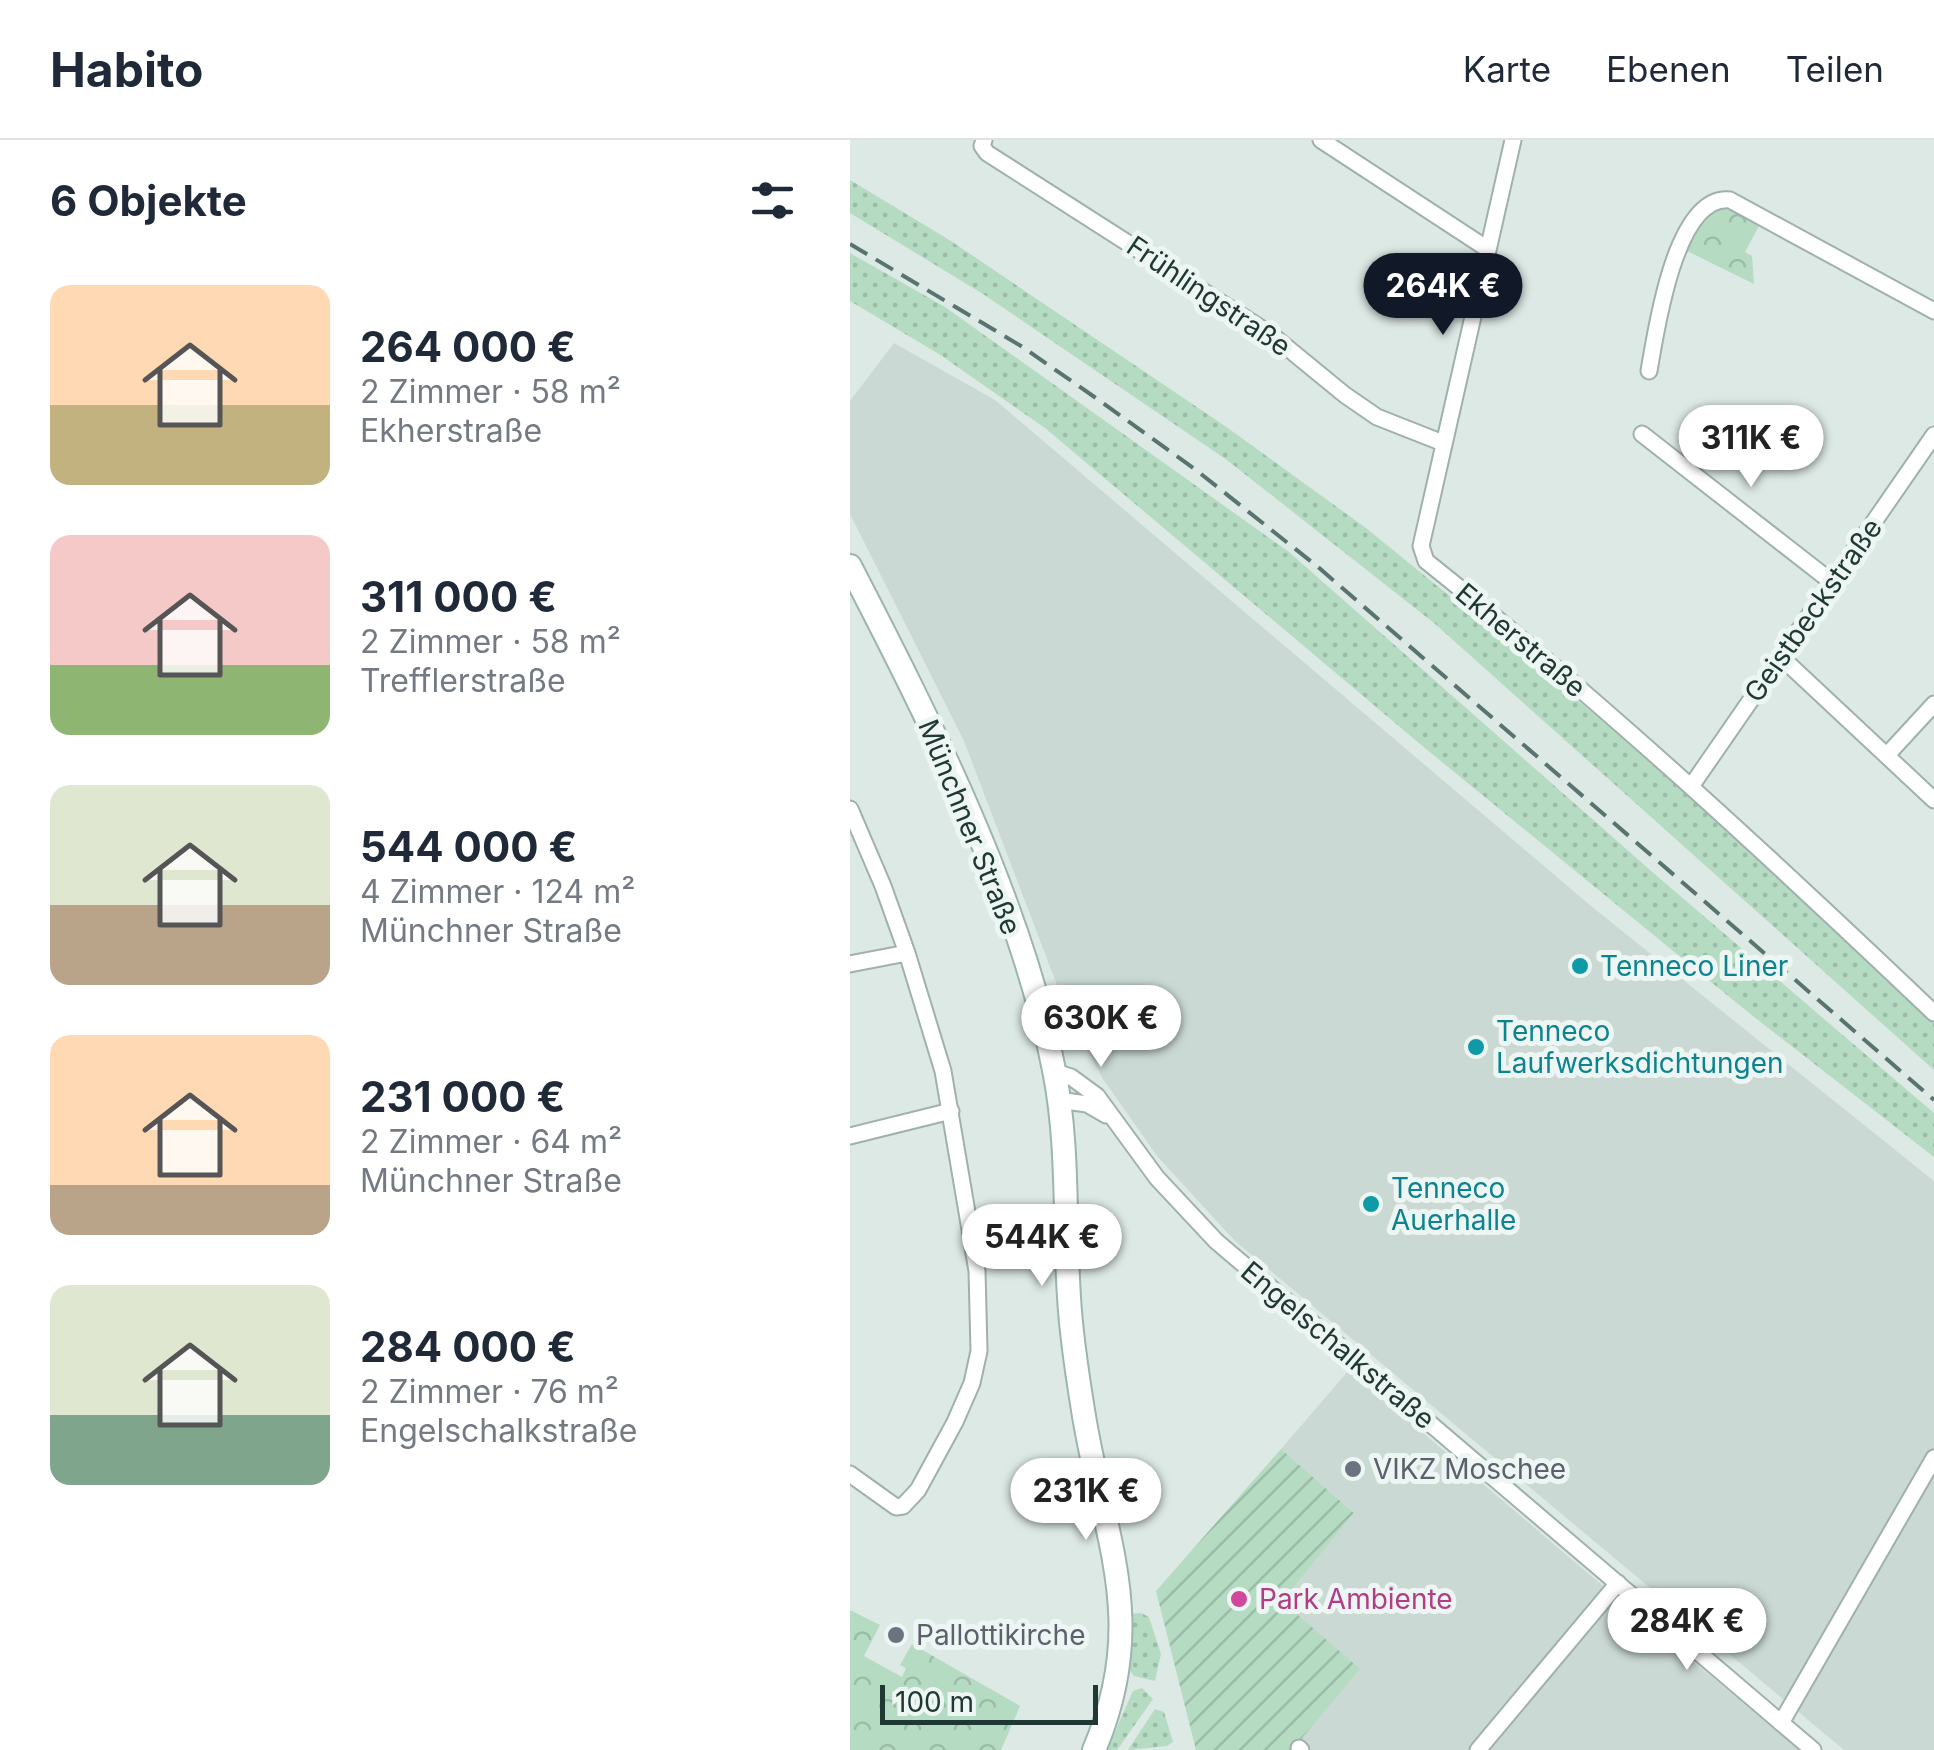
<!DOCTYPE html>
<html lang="de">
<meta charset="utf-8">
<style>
body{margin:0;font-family:Inter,sans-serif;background:#f6f6f7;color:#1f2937;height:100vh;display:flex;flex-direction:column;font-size:38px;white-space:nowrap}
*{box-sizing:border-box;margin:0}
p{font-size:32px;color:#747a83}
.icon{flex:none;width:55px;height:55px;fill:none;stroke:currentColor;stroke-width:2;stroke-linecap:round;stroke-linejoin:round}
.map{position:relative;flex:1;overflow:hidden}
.side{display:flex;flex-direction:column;background:#fff;width:850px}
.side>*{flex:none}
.scale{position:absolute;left:30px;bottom:25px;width:218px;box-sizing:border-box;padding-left:10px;border:5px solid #1f3834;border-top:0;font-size:28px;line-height:35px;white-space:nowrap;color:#1f3834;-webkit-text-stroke:8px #edf6f2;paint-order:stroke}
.price{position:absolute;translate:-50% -85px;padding:0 22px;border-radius:35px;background:#fff;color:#222;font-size:32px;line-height:65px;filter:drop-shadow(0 2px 5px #0008)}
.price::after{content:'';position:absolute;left:50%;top:60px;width:30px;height:22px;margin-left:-15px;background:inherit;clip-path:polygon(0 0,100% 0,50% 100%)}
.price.active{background:#111827;color:#fff}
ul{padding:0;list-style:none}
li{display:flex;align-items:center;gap:30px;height:250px;padding:0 50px}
li span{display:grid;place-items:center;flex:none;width:280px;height:200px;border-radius:20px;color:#555}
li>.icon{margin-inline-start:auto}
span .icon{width:120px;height:120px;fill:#fffc;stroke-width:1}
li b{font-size:42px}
h2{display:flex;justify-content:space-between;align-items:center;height:120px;padding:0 50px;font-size:42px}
header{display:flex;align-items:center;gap:60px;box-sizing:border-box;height:140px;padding:0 50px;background:#fff;border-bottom:2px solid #e0e1e3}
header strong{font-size:48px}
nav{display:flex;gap:55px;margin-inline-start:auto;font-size:35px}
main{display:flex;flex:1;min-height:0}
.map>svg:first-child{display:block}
</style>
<header>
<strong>Habito</strong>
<nav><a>Karte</a><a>Ebenen</a><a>Teilen</a></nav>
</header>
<main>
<section class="side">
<h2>6 Objekte<svg class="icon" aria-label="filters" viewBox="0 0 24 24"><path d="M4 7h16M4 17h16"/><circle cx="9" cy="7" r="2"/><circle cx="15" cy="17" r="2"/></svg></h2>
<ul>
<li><span style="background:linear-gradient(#ffd9b3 60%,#c2b280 0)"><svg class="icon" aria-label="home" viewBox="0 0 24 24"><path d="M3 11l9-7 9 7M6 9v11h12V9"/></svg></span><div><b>264 000 €</b><p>2 Zimmer · 58 m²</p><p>Ekherstraße</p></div></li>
<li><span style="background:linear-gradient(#f6c9c9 65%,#8fb573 0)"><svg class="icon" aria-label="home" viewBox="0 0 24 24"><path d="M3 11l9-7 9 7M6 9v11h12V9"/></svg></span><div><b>311 000 €</b><p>2 Zimmer · 58 m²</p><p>Trefflerstraße</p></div></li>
<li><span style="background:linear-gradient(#dfe7d0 60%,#b9a48a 0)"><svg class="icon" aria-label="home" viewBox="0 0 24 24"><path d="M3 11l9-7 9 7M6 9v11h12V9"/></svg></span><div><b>544 000 €</b><p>4 Zimmer · 124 m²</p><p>Münchner Straße</p></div></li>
<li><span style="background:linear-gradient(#ffd9b3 75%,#b9a48a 0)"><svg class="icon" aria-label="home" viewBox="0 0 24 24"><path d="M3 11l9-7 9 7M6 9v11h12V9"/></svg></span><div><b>231 000 €</b><p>2 Zimmer · 64 m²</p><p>Münchner Straße</p></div></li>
<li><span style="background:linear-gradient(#dfe7d0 65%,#7fa58c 0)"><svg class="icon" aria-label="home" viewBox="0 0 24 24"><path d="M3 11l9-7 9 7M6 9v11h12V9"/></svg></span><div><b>284 000 €</b><p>2 Zimmer · 76 m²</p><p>Engelschalkstraße</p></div></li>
</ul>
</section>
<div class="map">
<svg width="1084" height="1610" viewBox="0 0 1084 1610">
<defs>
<pattern id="grass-dots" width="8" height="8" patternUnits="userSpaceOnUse" patternTransform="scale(2.5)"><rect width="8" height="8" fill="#b5dbc3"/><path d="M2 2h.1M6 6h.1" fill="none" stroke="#9bbda8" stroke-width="1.8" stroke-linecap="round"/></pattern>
<pattern id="park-crowns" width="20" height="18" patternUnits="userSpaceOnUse" patternTransform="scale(2.5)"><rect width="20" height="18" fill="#b5dbc3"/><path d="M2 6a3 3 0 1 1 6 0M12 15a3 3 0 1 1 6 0" fill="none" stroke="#9bbda8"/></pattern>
<pattern id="garden-furrows" width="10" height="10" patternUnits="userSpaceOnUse" patternTransform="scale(2.5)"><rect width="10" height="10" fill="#b5dbc3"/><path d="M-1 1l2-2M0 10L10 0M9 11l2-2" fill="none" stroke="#9bbda8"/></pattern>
</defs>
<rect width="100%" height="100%" fill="#dde9e5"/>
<!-- built -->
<path fill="#cbd9d4" d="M44,203l101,57 596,506 343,275v569h-90l-609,-509 -78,-85 -54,-77 -35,-65 -104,-273 -114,-227v-113z
M499,1230l234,199 216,181h-507l-11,-149 73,-88 -73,-64z"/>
<!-- grass -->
<path fill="url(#grass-dots)" d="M0,40l101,61 274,185 141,102 339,276 229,219v47l-500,-447 -207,-163 -244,-166 -133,-81z
M0,113l95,54 344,245 369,325 276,236v44l-185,-144 -329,-269 -375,-316 -106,-74 -89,-53z
M291,1473l8,4 12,37 -6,27 -21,-5 -5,-7 1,-55z
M292,1548l11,11 -36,51h-10l26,-59z
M305,1569l9,3 9,30 -6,4 -39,4z"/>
<!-- park -->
<path fill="url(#park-crowns)" d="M875,66l35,18 -15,28 7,4 2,28 -67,-33c10,-18 16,-40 38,-45z
M0,1470l30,15 -16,31 38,21 4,-9 -6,-3 12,-21 108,62 -19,44h-151z"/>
<!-- garden -->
<path fill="url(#garden-furrows)" d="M431,1309l73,64 -72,88 78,68 -68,81h-96l-40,-159z"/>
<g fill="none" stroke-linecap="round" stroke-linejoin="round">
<!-- street casing -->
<g stroke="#a0b0ac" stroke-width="19">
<path id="street" d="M134,0l-2,6 5,7 286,183 72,59 32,22 66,26
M471,0l165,108
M663,0l-92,406 5,15c178,142 344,296 508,452
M799,231c7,-40 26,-177 81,-171l204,111
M792,294l191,149
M931,517l153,143
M1037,615l47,-51
M842,645l242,-350
M0,669l33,77 24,67 36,118 34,200 2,80 -7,32 -17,39 -37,68 -15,16 -7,1 -46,-33
M0,824l57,-11
M205,932l16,5 26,19 60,82 59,63 597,509
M208,960l29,4 19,11
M0,996l101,-25
M931,1583l153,-265
M449,1608l2,2
M628,1610l140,-167"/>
</g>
<!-- secondary casing -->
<g stroke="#9cb5ae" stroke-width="26">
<path id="secondary" d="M0,426c79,153 171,334 204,504 15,74 10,152 15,227 2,37 8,76 14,113 20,128 67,209 11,340"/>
</g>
<!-- street -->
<use href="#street" stroke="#fff" stroke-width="15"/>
<!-- secondary -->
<use href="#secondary" stroke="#fff" stroke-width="22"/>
<!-- rail -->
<path stroke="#597470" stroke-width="4" stroke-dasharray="20 10" stroke-linecap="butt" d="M0,104l171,102 72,50 103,74 122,97 616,533"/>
</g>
<!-- markers -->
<g fill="#0f9aa8" stroke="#edf6f2" stroke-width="4">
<circle cx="730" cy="826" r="10"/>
<circle cx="626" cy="907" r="10"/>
<circle cx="521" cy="1064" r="10"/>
</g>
<g fill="#6b7280" stroke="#edf6f2" stroke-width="4">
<circle cx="503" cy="1329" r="10"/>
<circle cx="46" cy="1495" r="10"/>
</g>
<circle fill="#d1479c" stroke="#edf6f2" stroke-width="4" cx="389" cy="1459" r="10"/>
<g text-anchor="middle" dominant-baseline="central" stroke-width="10" stroke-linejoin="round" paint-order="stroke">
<!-- street labels -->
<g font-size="28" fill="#1f3834" stroke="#edf6f2">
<text transform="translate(359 156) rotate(34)">Frühlingstraße</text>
<text transform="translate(963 470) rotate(-55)">Geistbeckstraße</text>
<text transform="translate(671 500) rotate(40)">Ekherstraße</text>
<text transform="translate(120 687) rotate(68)">Münchner Straße</text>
<text transform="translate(488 1205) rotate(40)">Engelschalkstraße</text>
</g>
<!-- culture labels -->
<g font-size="28" fill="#0d838f" stroke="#edf6f2" text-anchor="start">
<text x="750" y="826">Tenneco Liner</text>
<text x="646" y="891">Tenneco<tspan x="646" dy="32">Laufwerksdichtungen</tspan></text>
<text x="541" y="1048">Tenneco<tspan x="541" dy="32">Auerhalle</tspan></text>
</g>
<!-- worship labels -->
<g font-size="28" fill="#5b616d" stroke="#edf6f2" text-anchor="start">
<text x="523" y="1329">VIKZ Moschee</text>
<text x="66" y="1495">Pallottikirche</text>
</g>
<!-- hotel labels -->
<g font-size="28" fill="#b23c85" stroke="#edf6f2" text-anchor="start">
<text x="409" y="1459">Park Ambiente</text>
</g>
</g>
</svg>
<div class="scale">100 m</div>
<b class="price active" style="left:593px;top:198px">264K €</b>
<b class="price" style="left:901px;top:350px">311K €</b>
<b class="price" style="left:251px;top:930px">630K €</b>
<b class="price" style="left:192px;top:1149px">544K €</b>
<b class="price" style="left:236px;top:1403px">231K €</b>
<b class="price" style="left:837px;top:1533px">284K €</b>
</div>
</main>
